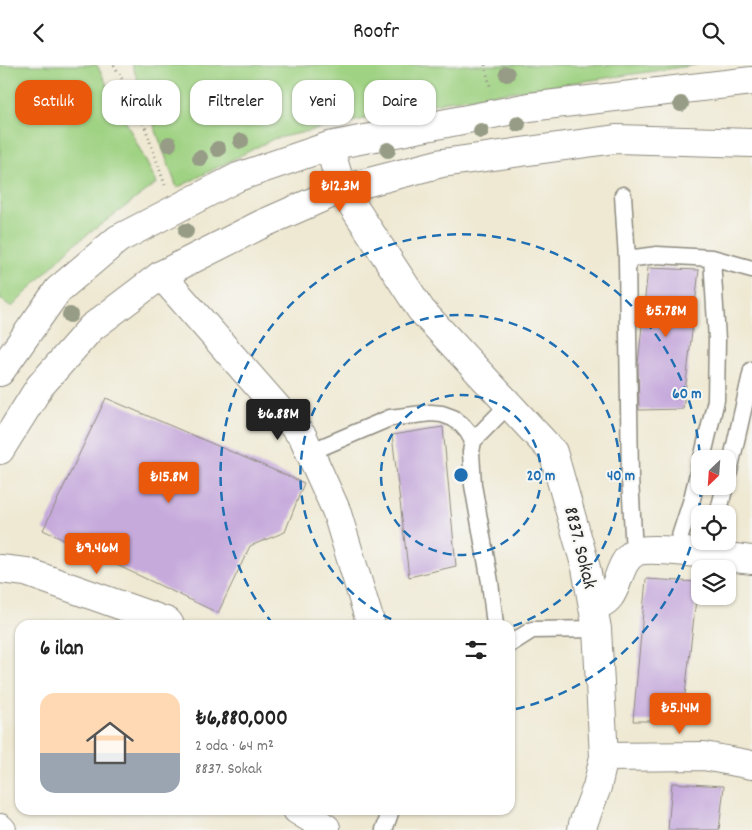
<!DOCTYPE html>
<html lang="tr">
<meta charset="utf-8">
<style>
body{margin:0;font-family:Dekko,sans-serif;background:#f2f2f2;color:#222;height:100vh;display:flex;flex-direction:column;font-size:19px;white-space:nowrap}
*{box-sizing:border-box;margin:0}
p{font-size:16px;color:#767676}
.icon{flex:none;width:28px;height:28px;fill:none;stroke:currentColor;stroke-width:2;stroke-linecap:round;stroke-linejoin:round}
.map{position:relative;flex:1;overflow:hidden}
.panel{position:absolute;left:15px;top:555px;width:500px;height:195px;display:flex;flex-direction:column;background:#fff;border-radius:15px;box-shadow:0 1px 4px #0004}
.panel>*{flex:none}
.guide{position:absolute;left:15px;top:15px;width:500px;height:45px;display:flex;gap:10px}
.needle{width:32px;rotate:205deg}
.buttons{position:absolute;left:691px;top:385px;display:grid;gap:10px}
.buttons a{display:grid;place-items:center;width:45px;height:45px;border-radius:10px;background:#fff;box-shadow:0 1px 4px #0004;font-size:25px}
.price{position:absolute;translate:-50% -42px;padding:0 11px;border-radius:5px;background:#ea580c;color:#fff;font-size:16px;line-height:32px;filter:drop-shadow(0 1px 2px #0008)}
.price::after{content:'';position:absolute;left:50%;top:30px;width:15px;height:11px;margin-left:-8px;background:inherit;clip-path:polygon(0 0,100% 0,50% 100%)}
.price.active{background:#222;color:#fff}
ul{padding:0;list-style:none}
li{display:flex;align-items:center;gap:15px;height:125px;padding:0 25px}
li span{display:grid;place-items:center;flex:none;width:140px;height:100px;border-radius:15px;color:#555}
li>.icon{margin-inline-start:auto}
span .icon{width:60px;height:60px;fill:#fffc;stroke-width:1}
li b{font-size:21px}
h2{display:flex;justify-content:space-between;align-items:center;height:60px;padding:0 25px;font-size:21px}
.pill{padding:0 18px;border-radius:15px;background:#fff;box-shadow:0 1px 4px #0004;font-size:18px;line-height:45px}
.pill.active{background:#ea580c;color:#fff}
header{display:flex;justify-content:space-between;align-items:center;height:65px;padding:0 25px;background:#fff;font-size:22px;font-weight:600}
.map>svg:first-child{display:block}
</style>
<header><svg class="icon" aria-label="back" viewBox="0 0 24 24"><path d="M15 5l-7 7 7 7"/></svg>Roofr<svg class="icon" aria-label="search" viewBox="0 0 24 24"><circle cx="10" cy="10" r="6"/><path d="M15 15l6 6"/></svg></header>
<div class="map">
<svg width="752" height="765" viewBox="0 0 752 765">
<rect width="100%" height="100%" fill="#f6f6f2"/>
<filter id="ink" filterUnits="userSpaceOnUse"><feTurbulence type="fractalNoise" baseFrequency=".02" numOctaves="2"/><feDisplacementMap in="SourceGraphic" scale="10" xChannelSelector="R" yChannelSelector="G"/><feConvolveMatrix kernelMatrix="1 2 1 2 8 2 1 2 1" color-interpolation-filters="sRGB"/></filter>
<filter id="wash" filterUnits="userSpaceOnUse"><feTurbulence type="fractalNoise" baseFrequency=".0096" numOctaves="4" result="noise"/><feDisplacementMap in="SourceGraphic" scale="20" xChannelSelector="R" yChannelSelector="G"/><feGaussianBlur stdDeviation="1.12" result="paint"/><feColorMatrix in="noise" values="0 0 0 0 0 0 0 0 0 0 0 0 0 0 0 0 0 1.4 0 .05"/><feComposite in="paint" operator="in"/></filter>
<g filter="url(#wash)">
<rect width="100%" height="100%" fill="#efe9d3"/>
<!-- green -->
<path fill="#9fd282" stroke="#657e56" d="M0,0h97l60,118 -85,63 -60,61 -12,-8z
M132,0h564l-249,36 -174,38 -96,49z"/>
<g id="blocks">
<!-- building -->
<path fill="#c6aadc" d="M648,203l51,2 -16,139 -44,1 -1,-46z
M106,333l198,85 -19,49 -35,14 -32,67 -175,-83z
M443,362l13,139 -47,11 -17,-142z
M646,514l52,3 -16,139h-49z
M672,718l52,3 -5,44h-51z"/>
</g>
</g>
<g filter="url(#ink)">
<use href="#blocks" fill-opacity="0" stroke="#8d8a7f" stroke-width="1"/>
<g fill="none" stroke-linecap="round" stroke-linejoin="round">
<!-- service casing -->
<g stroke="#8d8a7f" stroke-width="19">
<path id="service" d="M623,130l4,64 3,219 4,75
M627,194l30,-4 55,3 40,11
M473,376l36,-37
M310,387l80,-34 41,-5 11,1 11,4 8,6 7,8 5,9 -2,11 2,33 17,97 5,43
M702,394l14,-59 1,-60 -5,-82
M728,411l24,-106
M718,449l7,-28
M675,487l17,-53 8,-34
M510,579l22,-14 65,-1
M384,765l7,-20"/>
</g>
<!-- minor casing -->
<g stroke="#8d8a7f" stroke-width="30">
<path id="minor" d="M342,124l79,121 132,142 33,116 11,61 7,128 -7,30 -14,37 -1,6
M161,210l142,162 33,73 35,115
M0,504l26,3 142,50 2,3
M593,540c29,-1 20,-42 43,-53 16,-7 94,6 116,8
M604,692l100,-1 48,9
M297,745l29,18
M0,763l2,2"/>
</g>
<!-- tertiary casing -->
<g stroke="#8d8a7f" stroke-width="30">
<path id="tertiary" d="M329,81l13,43
M0,307l58,-82 60,-51 120,-62 91,-31 200,-39 223,-26
M0,385l40,-64 51,-58 70,-53 101,-51 80,-35 100,-26 174,-24 136,4"/>
</g>
<!-- path -->
<path stroke="#8d8a7f" stroke-width="3" stroke-dasharray="1 4" stroke-linecap="butt" d="M114,0l15,26 16,36 20,58
M485,0l5,21"/>
<!-- service -->
<use href="#service" stroke="#fff" stroke-width="16"/>
<!-- minor -->
<use href="#minor" stroke="#fff" stroke-width="28"/>
<!-- tertiary -->
<use href="#tertiary" stroke="#fff" stroke-width="28"/>
</g>
<!-- trees -->
<g fill="#969c85">
<circle cx="507" cy="9" r="8"/>
<circle cx="681" cy="39" r="8"/>
<circle cx="158" cy="43" r="8"/>
<circle cx="518" cy="59" r="8"/>
<circle cx="481" cy="66" r="8"/>
<circle cx="241" cy="76" r="8"/>
<circle cx="169" cy="79" r="8"/>
<circle cx="218" cy="84" r="8"/>
<circle cx="388" cy="85" r="8"/>
<circle cx="200" cy="93" r="8"/>
<circle cx="186" cy="166" r="8"/>
<circle cx="70" cy="250" r="8"/>
</g>
</g>
<!-- distance rings -->
<g fill="none" stroke="#1f6fb2" stroke-width="2.5" stroke-dasharray="9 6">
<circle cx="461" cy="410" r="80"/>
<path d="M405 560A160 160 0 1 1 510 562"/>
<path d="M701 423A240 240 0 0 1 511 645M273 559A240 240 0 1 1 700 393"/>
</g>
<g text-anchor="middle" dominant-baseline="central" stroke-width="4" stroke-linejoin="round" paint-order="stroke">
<!-- street labels -->
<g font-size="20" fill="#2b2b2b" stroke="#f6f6f2">
<text transform="translate(579 483) rotate(76)">8837. Sokak</text>
</g>
</g>
<circle cx="461" cy="410" r="8" fill="#1f6fb2" stroke="#f6f6f2" stroke-width="2.5"/>
<g font-size="15" text-anchor="middle" font-weight="bold" fill="#1f6fb2" stroke="#f6f6f2" stroke-width="4" stroke-linejoin="round" paint-order="stroke">
<text x="687" y="333">60 m</text>
<text x="541" y="415">20 m</text>
<text x="621" y="415">40 m</text>
</g>
</svg>
<div class="buttons">
<a><svg class="needle" viewBox="-14 -14 28 28"><path d="M0-13l5 13h-10z" fill="#e53935"/><path d="M0 13l5-13h-10z" fill="#767676"/></svg></a>
<a><svg class="icon" aria-label="locate" viewBox="0 0 24 24"><circle cx="12" cy="12" r="6"/><path d="M12 2v4M12 18v4M2 12h4M18 12h4"/></svg></a>
<a><svg class="icon" aria-label="layers" viewBox="0 0 24 24"><path d="M12 4l9 5-9 5-9-5zM3 14l9 5 9-5"/></svg></a>
</div>
<b class="price" style="left:340px;top:148px">₺12.3M</b>
<b class="price" style="left:666px;top:273px">₺5.78M</b>
<b class="price active" style="left:278px;top:376px">₺6.88M</b>
<b class="price" style="left:169px;top:439px">₺15.8M</b>
<b class="price" style="left:97px;top:510px">₺9.46M</b>
<b class="price" style="left:680px;top:670px">₺5.14M</b>
<div class="guide">
<a class="pill active">Satılık</a>
<a class="pill">Kiralık</a>
<a class="pill">Filtreler</a>
<a class="pill">Yeni</a>
<a class="pill">Daire</a>
</div>
<section class="panel">
<h2>6 ilan<svg class="icon" aria-label="filters" viewBox="0 0 24 24"><path d="M4 7h16M4 17h16"/><circle cx="9" cy="7" r="2"/><circle cx="15" cy="17" r="2"/></svg></h2>
<ul>
<li><span style="background:linear-gradient(#ffd9b3 60%,#9aa5b1 0)"><svg class="icon" aria-label="home" viewBox="0 0 24 24"><path d="M3 11l9-7 9 7M6 9v11h12V9"/></svg></span><div><b>₺6,880,000</b><p>2 oda · 64 m²</p><p>8837. Sokak</p></div></li>
</ul>
</section>
</div>
